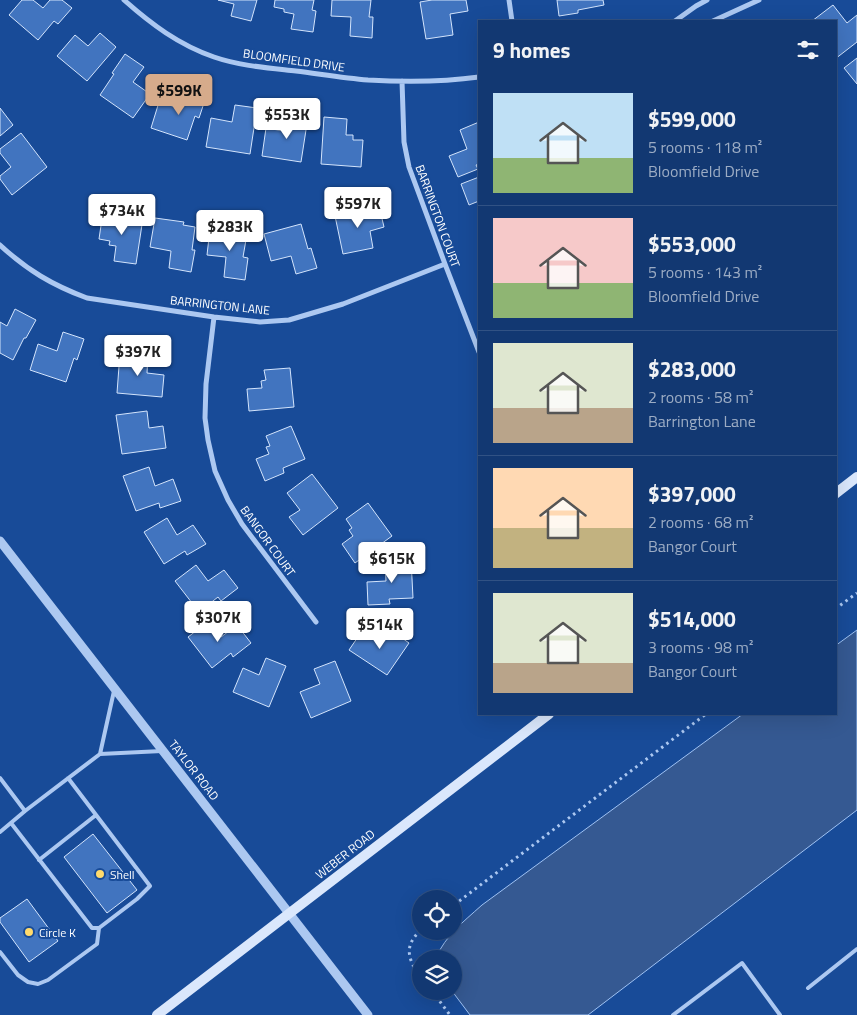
<!DOCTYPE html>
<meta charset="utf-8">
<style>
body{margin:0;font-family:"Titillium Web",sans-serif;background:#1f437a;color:#f1f3f6;height:100vh;display:flex;flex-direction:column;font-size:19px;white-space:nowrap}
*{box-sizing:border-box;margin:0}
p{font-size:16px;color:#9cacc4}
.icon{flex:none;width:28px;height:28px;fill:none;stroke:currentColor;stroke-width:2;stroke-linecap:round;stroke-linejoin:round}
.map{position:relative;flex:1;overflow:hidden}
.panel{position:absolute;left:478px;top:20px;width:359px;height:695px;display:flex;flex-direction:column;background:#123872;border-radius:0px;box-shadow:0 5px 20px #0002,0 0 0 1px #315284}
.panel>*{flex:none}
.fabs{position:absolute;left:412px;top:890px;display:grid;gap:10px}
.fabs a{display:grid;place-items:center;width:50px;height:50px;border-radius:50%;background:#123872;box-shadow:0 5px 20px #0002,0 0 0 1px #315284;font-size:25px}
.price{position:absolute;translate:-50% -42px;padding:0 11px;border-radius:5px;background:#fff;color:#222;font-size:16px;line-height:32px;filter:drop-shadow(0 1px 2px #0008)}
.price::after{content:'';position:absolute;left:50%;top:30px;width:15px;height:11px;margin-left:-8px;background:inherit;clip-path:polygon(0 0,100% 0,50% 100%)}
.price.on{background:#d6ab8b;color:#111}
ul{padding:0;list-style:none}
li{display:flex;align-items:center;gap:15px;height:125px;padding:0 15px}
li+li{border-top:1px solid #315284}
li span{display:grid;place-items:center;flex:none;width:140px;height:100px;border-radius:0px;color:#555}
li>.icon{margin-inline-start:auto}
span .icon{width:60px;height:60px;fill:#fffc;stroke-width:1}
li b{font-size:21px}
h2{display:flex;justify-content:space-between;align-items:center;height:60px;padding:0 15px;font-size:21px}
.map>svg:first-child{display:block}
</style>
<div class="map">
<svg width="857" height="1015" viewBox="0 0 857 1015">
<rect width="100%" height="100%" fill="#184b98"/>
<!-- water -->
<path fill="#355992" stroke="#9fc2f3" d="M857,630v180l-269,205h-118l-18,-24h2v-32h-19c12,-25 27,-36 47,-54l261,-191h92v-68z"/>
<!-- building -->
<path fill="#4174bf" stroke="#d3e4fc" d="M22,0h11l10,8 7,-8h12l10,8 -14,16 -4,-3 -16,19 -29,-25z
M218,0h39l-6,21 -20,-5 3,-12z
M275,0h39l-2,10 4,1 -3,21 -22,-3 3,-15 -10,-2v-3l-10,-2z
M332,0h39l-2,17h4l-1,21 -22,-2 1,-19 -20,-1z
M432,0h34l2,11 -18,3 3,21 -27,4 -6,-37z
M557,0h46l1,5 -26,5v3l-19,3z
M833,5l14,18 10,-8v27l-22,17v-38h-23z
M100,33l16,14 -29,34 -30,-25 18,-21 13,11z
M125,54l19,13 -11,15 17,12 -17,24 -33,-23 14,-21 -2,-1z
M857,58v26l-13,-16z
M185,90l21,7 -7,21 -4,-2 -8,24 -36,-12 8,-26 20,6z
M235,105l22,3 -7,46 -44,-7 5,-29 21,4z
M0,108l13,17 -13,11z
M286,113l22,4 -7,45 -39,-6 4,-28 18,3z
M324,117l23,2 -1,16h7v5h10l-2,27 -40,-3z
M479,122v42l-3,1 2,4 -20,8 -9,-21 18,-7 -7,-19z
M21,133l26,34 -35,28 -12,-16v-3l11,-9 -11,-14v-4z
M479,177v24l-10,4 -8,-21z
M379,206l5,21 -14,4 3,17 -30,6 -8,-38z
M103,212l40,6 -7,46 -22,-3 2,-15 -7,-1 1,-4 -11,-2z
M155,218l29,4 -1,3 12,2 -3,23h3l-4,22 -22,-4 2,-17 -21,-4z
M301,224l7,25 3,-1 6,20 -21,6 -5,-18 -20,5 -7,-27z
M210,229l37,5 -4,23 5,1 -3,22 -21,-3 2,-20 -19,-2z
M15,309l21,11 -10,18h-2l-11,22 -13,-7v-31l7,4z
M63,332l21,7 -7,21 -3,-2 -8,24 -36,-12 8,-26 19,7z
M120,353l28,2 -1,18 17,2 -2,22 -45,-4z
M290,368l4,39 -45,4 -2,-22 15,-1 -1,-7 5,-1 -2,-10z
M147,411l2,17 14,-2 3,22 -44,6 -6,-39z
M291,426l14,33 -22,9 1,5 -19,8 -9,-22 13,-5 -3,-7 4,-1 -4,-10z
M149,467l6,19 18,-7 8,22 -21,7 -1,-5 -23,8 -13,-35z
M312,474l26,34 -35,27 -14,-18 11,-7 -13,-17z
M368,503l24,33 -37,27 -13,-19 11,-8 -4,-6 3,-2 -6,-9z
M167,518l10,17 16,-10 13,19 -19,11 -2,-4 -21,13 -20,-32z
M411,559l2,39 -24,1 1,5 -22,1 -1,-23 19,-1 -1,-20z
M196,565l12,16 16,-11 14,18 -17,13 -3,-4 -19,15 -24,-31z
M209,621l12,16 16,-12 14,18 -18,14 -2,-4 -19,15 -24,-31z
M388,628l21,15 -22,32 -38,-25 13,-19 16,11z
M266,658l20,8 -17,41 -36,-15 10,-24 16,7z
M335,661l16,40 -40,17 -11,-26 20,-8 -6,-15z
M93,834l44,56 -30,23 -43,-56z
M27,899l31,42 -29,21 -29,-40v-4z"/>
<g fill="none" stroke-linecap="round" stroke-linejoin="round">
<!-- path -->
<path stroke="#acc8f1" stroke-width="3" stroke-dasharray="2.5 4" stroke-linecap="butt" d="M835,609l22,-16
M454,905l252,-191
M421,930c-18,16 -13,30 0,48
M432,991l18,24"/>
<!-- service -->
<path stroke="#acc8f1" stroke-width="4" d="M114,691l-14,63 62,-3
M0,778l25,33
M11,823l81,105h7l38,-29 13,-13 -82,-108
M0,832l25,-21 75,-57
M39,860l57,-45
M0,952l18,23 10,7 10,2 10,-4 49,-36 2,-16
M808,988l49,-39
M673,1015l69,-52 38,52"/>
<!-- minor -->
<path stroke="#acc8f1" stroke-width="5" d="M124,0c27,24 55,45 90,57 26,9 55,11 82,14 24,3 48,7 72,9 37,2 75,2 111,-3
M509,0l3,21
M675,21l21,-15 11,-6
M713,21l46,-21
M402,81l2,61 5,25 36,97 34,88
M0,245c27,25 52,40 87,53l127,19 46,5 29,-2 54,-16 102,-40
M214,317l-8,67 -1,34 3,22 7,31 13,29 14,24 74,98"/>
<!-- tertiary -->
<path stroke="#acc8f1" stroke-width="9" d="M0,541l368,474"/>
<!-- secondary -->
<path stroke="#dae7fc" stroke-width="10" d="M835,494l22,-17
M157,1015l392,-301"/>
</g>
<!-- markers -->
<g fill="#ffda6c" stroke="#184b98" stroke-width="2">
<circle cx="100" cy="874" r="5"/>
<circle cx="29" cy="932" r="5"/>
</g>
<g text-anchor="middle" dominant-baseline="central" stroke-width="4" stroke-linejoin="round" paint-order="stroke">
<!-- street labels -->
<g font-size="12" fill="#fff" stroke="#184b98">
<text transform="translate(294 60) rotate(8)">BLOOMFIELD DRIVE</text>
<text transform="translate(438 216) rotate(70)">BARRINGTON COURT</text>
<text transform="translate(220 305) rotate(6)">BARRINGTON LANE</text>
<text transform="translate(268 541) rotate(54)">BANGOR COURT</text>
<text transform="translate(194 770) rotate(52)">TAYLOR ROAD</text>
<text transform="translate(345 854) rotate(-38)">WEBER ROAD</text>
</g>
<!-- poi labels -->
<g font-size="12" fill="#fff" stroke="#184b98" text-anchor="start">
<text x="110" y="874">Shell</text>
<text x="39" y="932">Circle K</text>
</g>
</g>
</svg>
<div class="fabs">
<a><svg class="icon" aria-label="locate" viewBox="0 0 24 24"><circle cx="12" cy="12" r="6"/><path d="M12 2v4M12 18v4M2 12h4M18 12h4"/></svg></a>
<a><svg class="icon" aria-label="layers" viewBox="0 0 24 24"><path d="M12 4l9 5-9 5-9-5zM3 14l9 5 9-5"/></svg></a>
</div>
<b class="price on" style="left:179px;top:116px">$599K</b>
<b class="price" style="left:287px;top:140px">$553K</b>
<b class="price" style="left:358px;top:229px">$597K</b>
<b class="price" style="left:122px;top:236px">$734K</b>
<b class="price" style="left:230px;top:252px">$283K</b>
<b class="price" style="left:138px;top:377px">$397K</b>
<b class="price" style="left:392px;top:584px">$615K</b>
<b class="price" style="left:218px;top:643px">$307K</b>
<b class="price" style="left:380px;top:650px">$514K</b>
<section class="panel">
<h2>9 homes<svg class="icon" aria-label="filters" viewBox="0 0 24 24"><path d="M4 7h16M4 17h16"/><circle cx="9" cy="7" r="2"/><circle cx="15" cy="17" r="2"/></svg></h2>
<ul>
<li><span style="background:linear-gradient(#bfe0f5 65%,#8fb573 0)"><svg class="icon" aria-label="home" viewBox="0 0 24 24"><path d="M3 11l9-7 9 7M6 9v11h12V9"/></svg></span><div><b>$599,000</b><p>5 rooms · 118 m²</p><p>Bloomfield Drive</p></div></li>
<li><span style="background:linear-gradient(#f6c9c9 65%,#8fb573 0)"><svg class="icon" aria-label="home" viewBox="0 0 24 24"><path d="M3 11l9-7 9 7M6 9v11h12V9"/></svg></span><div><b>$553,000</b><p>5 rooms · 143 m²</p><p>Bloomfield Drive</p></div></li>
<li><span style="background:linear-gradient(#dfe7d0 65%,#b9a48a 0)"><svg class="icon" aria-label="home" viewBox="0 0 24 24"><path d="M3 11l9-7 9 7M6 9v11h12V9"/></svg></span><div><b>$283,000</b><p>2 rooms · 58 m²</p><p>Barrington Lane</p></div></li>
<li><span style="background:linear-gradient(#ffd9b3 60%,#c2b280 0)"><svg class="icon" aria-label="home" viewBox="0 0 24 24"><path d="M3 11l9-7 9 7M6 9v11h12V9"/></svg></span><div><b>$397,000</b><p>2 rooms · 68 m²</p><p>Bangor Court</p></div></li>
<li><span style="background:linear-gradient(#dfe7d0 70%,#b9a48a 0)"><svg class="icon" aria-label="home" viewBox="0 0 24 24"><path d="M3 11l9-7 9 7M6 9v11h12V9"/></svg></span><div><b>$514,000</b><p>3 rooms · 98 m²</p><p>Bangor Court</p></div></li>
</ul>
</section>
</div>
